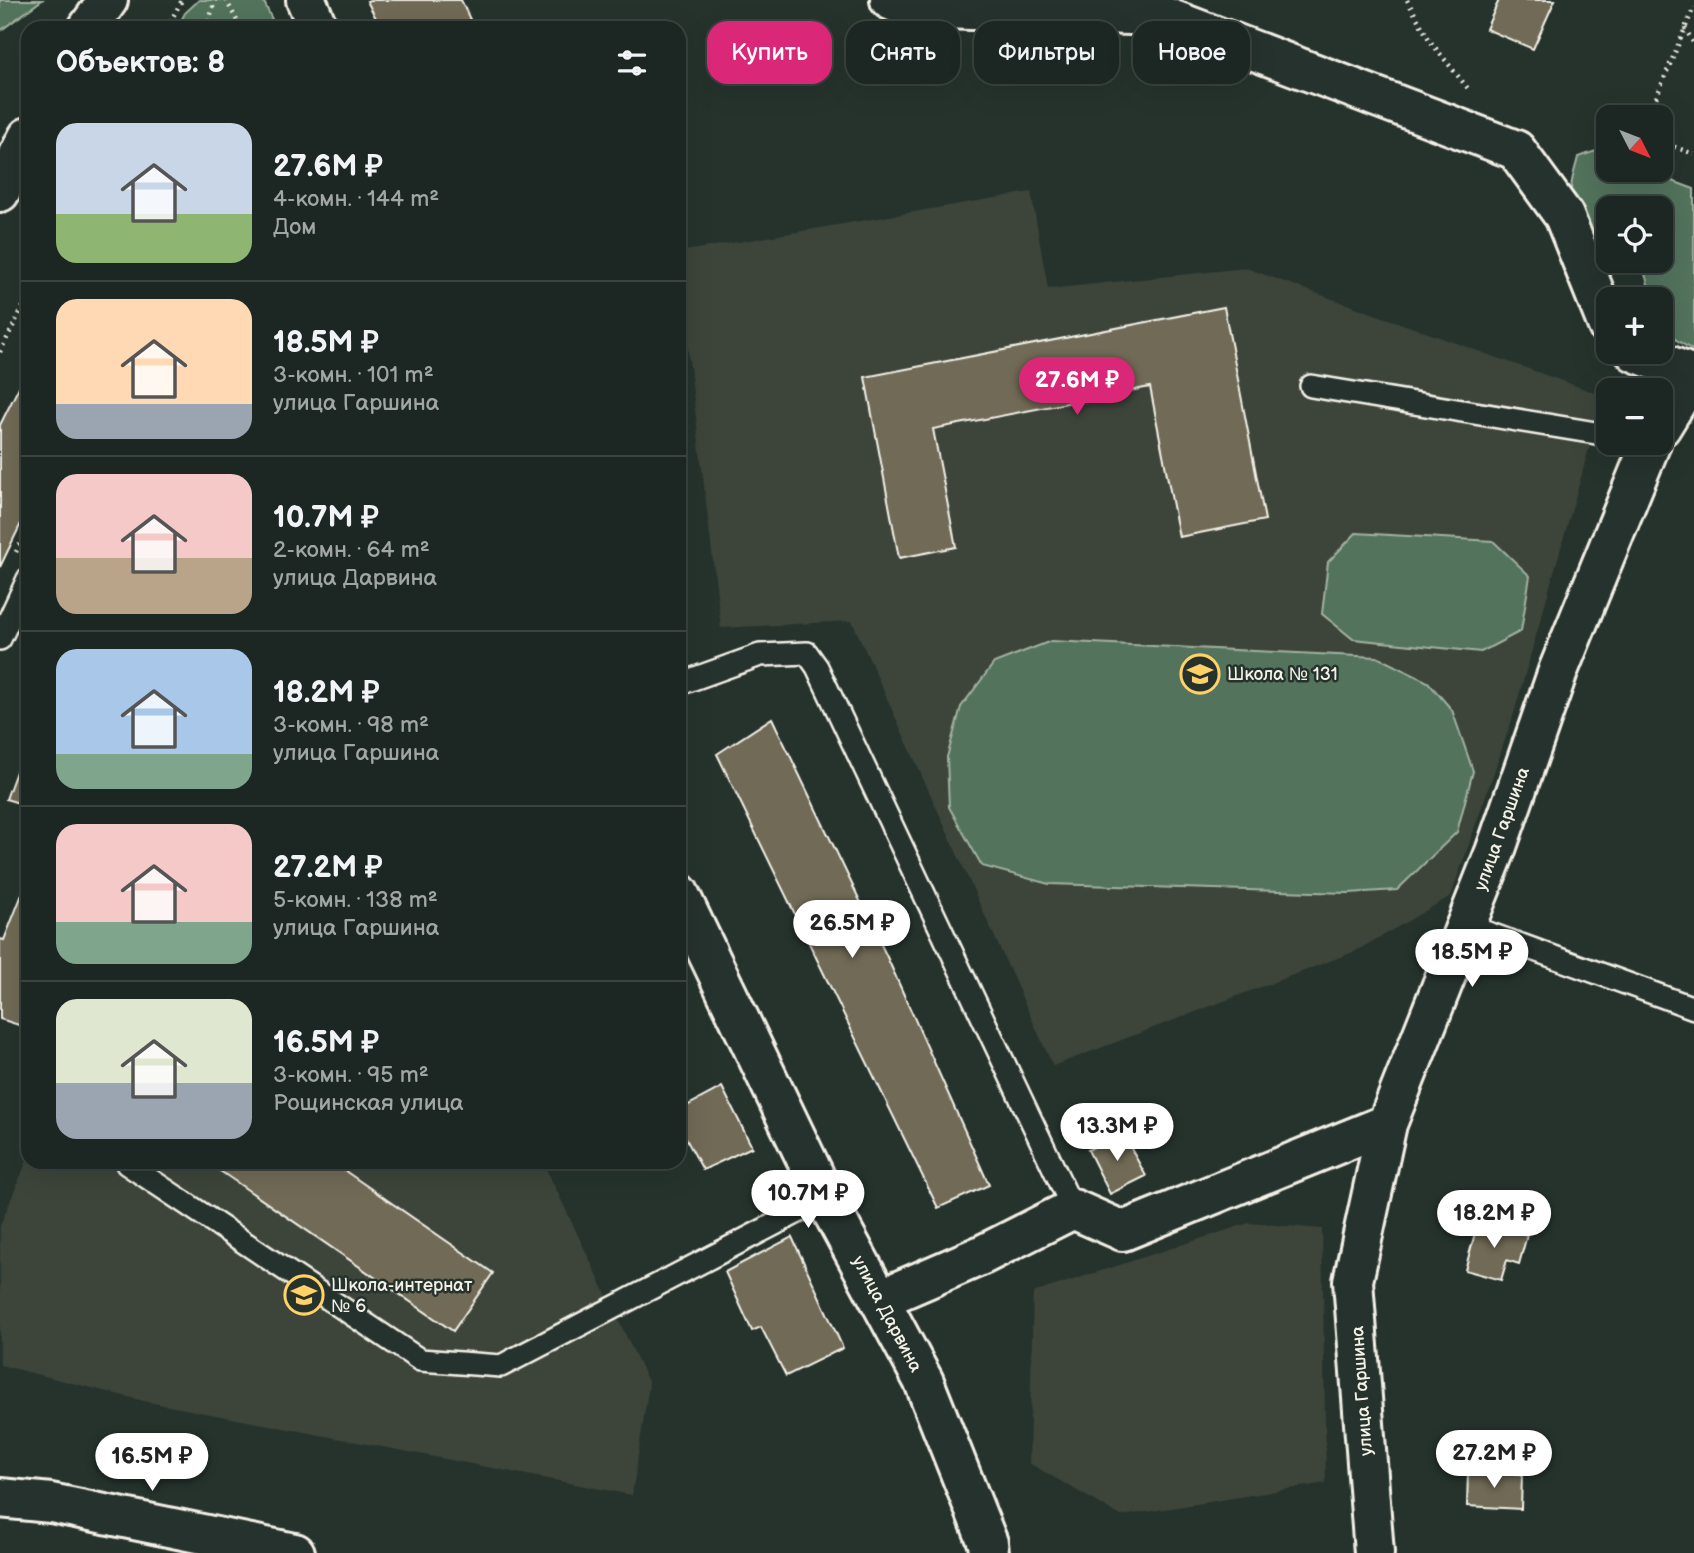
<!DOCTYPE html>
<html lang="ru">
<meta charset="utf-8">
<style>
body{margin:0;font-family:"Balsamiq Sans",sans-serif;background:#29322f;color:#f1f3f6;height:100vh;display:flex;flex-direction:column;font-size:26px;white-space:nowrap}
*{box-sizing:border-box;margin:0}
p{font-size:23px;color:#a0a5a5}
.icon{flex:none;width:38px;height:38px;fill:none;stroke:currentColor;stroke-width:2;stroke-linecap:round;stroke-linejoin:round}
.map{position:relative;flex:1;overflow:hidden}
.side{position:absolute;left:21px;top:21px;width:665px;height:1148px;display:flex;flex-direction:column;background:#1c2622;border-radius:21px;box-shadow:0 7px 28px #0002,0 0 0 2px #3a4340}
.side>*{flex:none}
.banner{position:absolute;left:707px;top:21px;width:665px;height:63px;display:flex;gap:14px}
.needle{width:46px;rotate:132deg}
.buttons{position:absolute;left:1596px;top:105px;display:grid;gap:14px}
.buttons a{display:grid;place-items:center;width:77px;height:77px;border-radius:14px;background:#1c2622;box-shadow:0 7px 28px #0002,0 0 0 2px #3a4340;font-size:35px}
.price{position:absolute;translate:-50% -60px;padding:0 16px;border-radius:24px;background:#fff;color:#222;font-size:23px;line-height:46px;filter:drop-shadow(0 2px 4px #0008)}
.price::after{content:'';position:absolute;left:50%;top:42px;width:21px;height:16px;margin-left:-10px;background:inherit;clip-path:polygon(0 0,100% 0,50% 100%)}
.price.selected{background:#db2777;color:#fff}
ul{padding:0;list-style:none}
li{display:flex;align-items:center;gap:21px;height:175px;padding:0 35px}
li+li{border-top:2px solid #3a4340}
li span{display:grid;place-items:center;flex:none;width:196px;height:140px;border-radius:21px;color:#555}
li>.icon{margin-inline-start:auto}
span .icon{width:84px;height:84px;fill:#fffc;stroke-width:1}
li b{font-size:30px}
h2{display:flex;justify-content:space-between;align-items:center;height:84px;padding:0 35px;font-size:30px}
.tag{padding:0 24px;border-radius:21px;background:#1c2622;box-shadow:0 7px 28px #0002,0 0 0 2px #3a4340;font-size:24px;line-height:63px}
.tag.selected{background:#db2777;color:#fff}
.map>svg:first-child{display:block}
</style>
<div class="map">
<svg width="1694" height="1553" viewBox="0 0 1694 1553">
<rect width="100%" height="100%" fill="#26332d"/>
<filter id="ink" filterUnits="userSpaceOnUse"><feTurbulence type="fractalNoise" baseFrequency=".0143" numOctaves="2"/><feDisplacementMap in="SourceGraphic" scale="14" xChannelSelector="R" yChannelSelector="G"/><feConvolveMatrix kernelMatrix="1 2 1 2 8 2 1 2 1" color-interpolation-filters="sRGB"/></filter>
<g filter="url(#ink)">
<!-- built -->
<path fill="#3c443a" d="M1031,192l17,97 198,-21 358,128 -92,324 -61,176 -95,55 -303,115 -201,-445 -131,7 -42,-353v-23z
M28,1158v4h515l106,222 -17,111 -484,-93 -148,-37v-139z
M1249,1223l73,6 4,254 -205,33 -92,-53 4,-170z"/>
<!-- green -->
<path fill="#52735d" stroke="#a3b2a2" stroke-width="2" d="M0,0h42l-42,31z
M199,0h64l13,28h-99l8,-15z
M1596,151l12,5v14h35l51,19v162l-19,-12 -14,-26v-14h-8l-2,-5 -10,-33h20v-53h-53v34c-18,-8 -37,-30 -37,-52 0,-11 5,-23 7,-33z
M1356,533l137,8 37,35 -9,55 -40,21 -128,-13 -31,-25 6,-52z
M1051,641l326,16 51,25 24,28 21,61 -16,61 -60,58 -49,3 -299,-9 -67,-18 -33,-59 -2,-50 14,-50 33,-44z"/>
<!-- building -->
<path fill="#6f6a57" stroke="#f4f1e8" stroke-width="2" d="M370,0h91l12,26 -4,2h-88l-14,-27z
M1499,0h56l-22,49 -47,-20z
M1224,307l41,213 -86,17 -29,-150 -217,42 23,118 -57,11 -34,-181z
M28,369v140l-28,58v-142z
M772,718l115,239 102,228 -51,23 -221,-454z
M21,758l7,3v45l-22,-7z
M28,879v149l-28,-9v-80l4,1z
M722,1087l30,60 -49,23 -24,-44v-16z
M1122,1132l24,44 -36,18 -22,-44z
M207,1162h125l161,111 -40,58z
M1478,1222l49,13 -8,29 -12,-4 -6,20 -36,-10z
M792,1237l51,111 -57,28 -25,-49 -9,4 -27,-59z
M1468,1471l54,3 -1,35 -54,-3z"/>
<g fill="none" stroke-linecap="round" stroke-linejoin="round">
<!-- lane casing -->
<g stroke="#f4f1e8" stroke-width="26">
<path id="lane" d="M1311,386l297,49
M0,639l28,-60
M679,684l81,-29 47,-2 10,14 256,542
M1466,925l228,83
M127,1162v2l293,196 81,6 324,-168"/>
</g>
<!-- street casing -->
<g stroke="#f4f1e8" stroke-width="44">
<path id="street" d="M306,0l12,28
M890,0l18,8 255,8 353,134 48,66 44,110
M1635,352l58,23 -32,52
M679,893l146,305 99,184 64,161 1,10
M880,1299l102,-44 91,-46 50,22 264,-107
M0,1498l51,5 244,50
M1374,1553l-21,-272 34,-157 108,-272 63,-181 93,-228"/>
</g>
<!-- secondary casing -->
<g stroke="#f4f1e8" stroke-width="44">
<path id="secondary" d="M88,28l20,-28
M0,192l28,-55"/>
</g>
<!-- path -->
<path stroke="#f4f1e8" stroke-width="4.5" stroke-dasharray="2 5" stroke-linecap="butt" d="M226,0l15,28
M1407,0l23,41 40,50
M167,28l15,-28
M207,28l8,-28
M1685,28l9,16
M1648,117l46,-110
M1661,142l33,12
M0,352l28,-55
M16,552l12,-24"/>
<!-- lane -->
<use href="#lane" stroke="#26332d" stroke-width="21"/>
<!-- street -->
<use href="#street" stroke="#26332d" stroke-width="38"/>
<!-- secondary -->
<use href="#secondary" stroke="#26332d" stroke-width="38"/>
</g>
</g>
<!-- icons -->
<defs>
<g id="school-ring" transform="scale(2.0125)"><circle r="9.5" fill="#26332d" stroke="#ffd166" stroke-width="1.5"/><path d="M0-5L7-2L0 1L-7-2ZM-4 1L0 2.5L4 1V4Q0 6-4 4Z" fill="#ffd166"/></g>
</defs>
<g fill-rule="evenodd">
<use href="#school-ring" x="1200" y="674"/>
<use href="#school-ring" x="304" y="1295"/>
</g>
<g text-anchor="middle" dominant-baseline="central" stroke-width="5" stroke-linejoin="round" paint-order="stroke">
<!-- poi labels -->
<g font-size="18" fill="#f4f1e8" stroke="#26332d" text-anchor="start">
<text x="1227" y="674">Школа № 131</text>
<text x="331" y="1285">Школа-интернат<tspan x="331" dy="21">№ 6</tspan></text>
</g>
<!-- street labels -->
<g font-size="18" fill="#f4f1e8" stroke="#26332d">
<text transform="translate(1502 829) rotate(-70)">улица Гаршина</text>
<text transform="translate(887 1314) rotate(62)">улица Дарвина</text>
<text transform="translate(1362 1391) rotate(-94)">улица Гаршина</text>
</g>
</g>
</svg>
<div class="buttons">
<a><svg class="needle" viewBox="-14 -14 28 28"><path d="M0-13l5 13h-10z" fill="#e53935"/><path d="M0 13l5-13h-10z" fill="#a0a5a5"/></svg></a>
<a><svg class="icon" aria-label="locate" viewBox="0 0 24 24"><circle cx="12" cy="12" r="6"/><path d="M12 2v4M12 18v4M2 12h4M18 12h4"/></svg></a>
<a>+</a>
<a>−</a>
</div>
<b class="price selected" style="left:1077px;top:417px">27.6M ₽</b>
<b class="price" style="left:852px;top:960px">26.5M ₽</b>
<b class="price" style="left:1472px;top:989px">18.5M ₽</b>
<b class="price" style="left:1117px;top:1163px">13.3M ₽</b>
<b class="price" style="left:808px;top:1230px">10.7M ₽</b>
<b class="price" style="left:1494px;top:1250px">18.2M ₽</b>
<b class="price" style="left:1494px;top:1490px">27.2M ₽</b>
<b class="price" style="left:152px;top:1493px">16.5M ₽</b>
<div class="banner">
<a class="tag selected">Купить</a>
<a class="tag">Снять</a>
<a class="tag">Фильтры</a>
<a class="tag">Новое</a>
</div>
<section class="side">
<h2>Объектов: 8<svg class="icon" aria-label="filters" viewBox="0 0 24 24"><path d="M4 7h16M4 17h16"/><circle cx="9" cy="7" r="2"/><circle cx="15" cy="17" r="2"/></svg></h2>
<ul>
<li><span style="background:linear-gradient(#c9d6e8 65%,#8fb573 0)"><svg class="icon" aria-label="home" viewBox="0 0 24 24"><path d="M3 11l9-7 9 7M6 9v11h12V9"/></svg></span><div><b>27.6M ₽</b><p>4-комн. · 144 m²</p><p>Дом</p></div></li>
<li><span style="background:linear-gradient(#ffd9b3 75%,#9aa5b1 0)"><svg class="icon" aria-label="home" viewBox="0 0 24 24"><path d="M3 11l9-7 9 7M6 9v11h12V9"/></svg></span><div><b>18.5M ₽</b><p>3-комн. · 101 m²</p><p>улица Гаршина</p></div></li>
<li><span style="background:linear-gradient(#f6c9c9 60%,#b9a48a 0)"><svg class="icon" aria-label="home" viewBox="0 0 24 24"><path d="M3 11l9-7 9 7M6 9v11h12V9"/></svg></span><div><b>10.7M ₽</b><p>2-комн. · 64 m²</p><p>улица Дарвина</p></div></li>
<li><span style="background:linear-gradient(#a9c7e8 75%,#7fa58c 0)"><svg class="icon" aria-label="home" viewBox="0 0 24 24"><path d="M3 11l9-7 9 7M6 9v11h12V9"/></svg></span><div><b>18.2M ₽</b><p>3-комн. · 98 m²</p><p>улица Гаршина</p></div></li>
<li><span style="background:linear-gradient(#f6c9c9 70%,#7fa58c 0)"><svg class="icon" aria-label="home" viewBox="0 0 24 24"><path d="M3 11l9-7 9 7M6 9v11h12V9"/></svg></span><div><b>27.2M ₽</b><p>5-комн. · 138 m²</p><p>улица Гаршина</p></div></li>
<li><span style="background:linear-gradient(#dfe7d0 60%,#9aa5b1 0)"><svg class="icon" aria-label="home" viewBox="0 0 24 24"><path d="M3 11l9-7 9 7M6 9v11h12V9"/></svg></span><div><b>16.5M ₽</b><p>3-комн. · 95 m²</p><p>Рощинская улица</p></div></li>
</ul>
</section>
</div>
